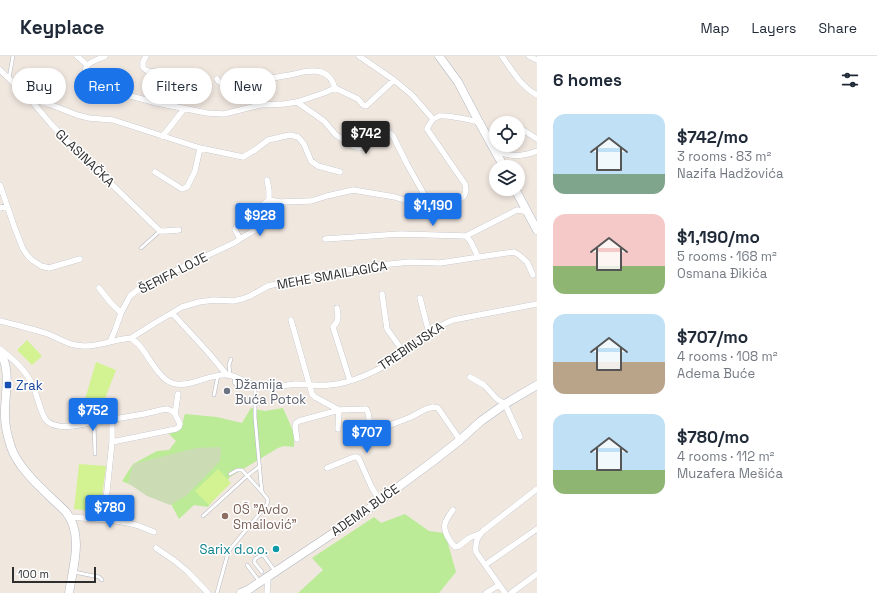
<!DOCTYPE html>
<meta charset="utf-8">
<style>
body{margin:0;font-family:"Space Grotesk",sans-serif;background:#f6f6f7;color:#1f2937;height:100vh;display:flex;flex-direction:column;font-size:15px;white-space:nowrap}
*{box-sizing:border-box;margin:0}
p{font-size:13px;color:#747a83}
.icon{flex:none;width:22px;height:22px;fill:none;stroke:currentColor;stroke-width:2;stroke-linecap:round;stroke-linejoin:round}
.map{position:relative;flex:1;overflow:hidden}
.drawer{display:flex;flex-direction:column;background:#fff;width:340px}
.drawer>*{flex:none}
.top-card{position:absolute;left:12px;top:12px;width:380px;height:36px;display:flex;gap:8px}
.tools{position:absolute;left:489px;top:60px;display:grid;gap:8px}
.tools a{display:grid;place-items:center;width:36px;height:36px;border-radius:50%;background:#fff;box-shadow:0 2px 6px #0003;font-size:20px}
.scale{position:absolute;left:12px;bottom:10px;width:84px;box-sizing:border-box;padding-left:4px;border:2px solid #2e2e2e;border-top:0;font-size:11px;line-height:14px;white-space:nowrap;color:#2e2e2e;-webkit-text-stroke:3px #fff;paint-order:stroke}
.price{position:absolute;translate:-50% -34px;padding:0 9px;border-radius:4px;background:#1a73e8;color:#fff;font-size:13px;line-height:26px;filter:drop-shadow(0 1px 2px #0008)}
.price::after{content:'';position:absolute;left:50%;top:24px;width:12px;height:9px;margin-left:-6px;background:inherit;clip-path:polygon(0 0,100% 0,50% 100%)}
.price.current{background:#222;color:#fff}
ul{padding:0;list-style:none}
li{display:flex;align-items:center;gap:12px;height:100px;padding:0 16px}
li span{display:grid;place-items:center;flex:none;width:112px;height:80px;border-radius:12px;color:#555}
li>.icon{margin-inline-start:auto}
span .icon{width:48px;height:48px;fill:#fffc;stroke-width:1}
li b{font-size:17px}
h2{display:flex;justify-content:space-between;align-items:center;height:48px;padding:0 16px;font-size:17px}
.pill{padding:0 14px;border-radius:18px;background:#fff;box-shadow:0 2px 6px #0003;font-size:14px;line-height:36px}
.pill.current{background:#1a73e8;color:#fff}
header{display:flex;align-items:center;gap:24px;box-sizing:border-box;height:56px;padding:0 20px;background:#fff;border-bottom:1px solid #e0e1e3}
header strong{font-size:19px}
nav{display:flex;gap:22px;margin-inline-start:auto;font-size:14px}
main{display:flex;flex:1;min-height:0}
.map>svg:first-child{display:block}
</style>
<header>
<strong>Keyplace</strong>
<nav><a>Map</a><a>Layers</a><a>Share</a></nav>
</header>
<main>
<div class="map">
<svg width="537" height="537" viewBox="0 0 537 537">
<rect width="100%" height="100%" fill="#f0e7df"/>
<!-- green -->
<path fill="#bbeb97" d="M251,352l14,3 18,-3 11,25v14l-10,-1 -6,2 -48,29 -22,30 -14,-2 -15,14 -9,-17 -48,-21 11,-17 24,-13 12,-1 7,-9 -10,-10 15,-3 4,-14 32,3 25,6z
M405,458l24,17 16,2 11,39 -17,21h-141l25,-23 -11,-12 62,-41 7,6z"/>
<!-- cemetery -->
<path fill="#cbdcb5" d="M221,391l-1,14 -34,35 -16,9 -23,-9 -19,-13 5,-19 63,-16z"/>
<!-- pitch -->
<path fill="#d3f392" d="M27,284l15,16 -10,9 -15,-15z
M96,306l20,8 -17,44 -16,-8z
M79,408l27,2 -6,46 -26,-3z
M218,413l13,14 -22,22 -14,-14z"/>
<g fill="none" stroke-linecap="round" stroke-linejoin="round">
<!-- lane casing -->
<g stroke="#b3b7c2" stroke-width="4">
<path id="lane" d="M9,22l4,-22
M141,192l19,-17
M230,320l-1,-11 2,-6
M235,321l-1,5 2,3 9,2 2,-2 2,-3
M214,339l4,-20
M94,367l1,31
M230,418l7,-4h5l20,22
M203,460l44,-40 13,-10
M247,509l12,16
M74,516l25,5 3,3
M262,516l-8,-10 1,-3 6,-4 3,1 11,15
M217,537l11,-40 3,-5 35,-42c5,-9 -2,-8 -4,-15 -1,-3 0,-5 -1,-7l-6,-67v-32"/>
</g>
<!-- street casing -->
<g stroke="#b3b7c2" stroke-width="6">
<path id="street" d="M77,0l10,9
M105,0c-7,4 -20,6 -20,16l9,10 14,8 49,13 50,10 17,1 36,-9 24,-1 13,-2 27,-9 11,-5
M146,0l-3,6v5c4,7 13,4 21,4 5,1 11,1 16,2
M502,0c10,15 19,30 35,39
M529,0l8,4
M0,14l29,28 22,26 19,20 90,87h5l14,-1
M217,23l2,3c19,3 51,-4 71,-7 10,-2 21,-6 31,-3 7,2 12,9 14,16l23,11 5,6 3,1 28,-26
M29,42l20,6 28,11 12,3 24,2 87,28 43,9 12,-7 13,-10 22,-5 8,2 6,7 7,17 7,5 22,6
M297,46l27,19 12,14 17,11 7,2 6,-3 20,-12h4l3,3 14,28 18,32
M433,63c1,0 6,-3 6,-3 9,-1 31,4 40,6
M520,72l17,11
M162,80l4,-4 18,-23
M495,95c16,6 26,6 42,0
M155,116l27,17 5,-2 8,-16 5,-23
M267,124l2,10v10
M0,129l14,41 9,23 5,7 4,4 9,6 8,2 31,-9
M0,152l7,-2
M466,180l5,6 7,15
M240,183l31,-19
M325,183l75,-5 66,2 51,-26 7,1 3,2
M99,232l11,14 11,11
M382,238l5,35 18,25
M420,242l9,35
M337,252l1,9 -1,5 -4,5 17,54
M172,257l35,38 20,24
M291,264l21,74 3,3 24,13
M0,265c16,4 32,8 48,13 12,5 24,13 38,12 15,0 30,-7 45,-8 2,2 5,4 7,6 10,10 20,34 34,39 18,6 37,-10 56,-8 12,2 22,10 34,12 11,2 23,-2 34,-3 11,0 22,2 33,1 25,-2 54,-17 75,-31 9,-6 17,-14 26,-21 7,-5 15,-10 23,-13l84,-16
M131,282l24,-15 27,-16 17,-5 15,-2 19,1 9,-2 8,-3 18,-10 34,-8 69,-12 39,-4 30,1 46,-7 28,-4 5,3 8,7 6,13
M110,286l5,-12 6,-17 9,-17 10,-8 49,-24 45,-21 6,-4 -5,-9 3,-6 31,-24 11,2 31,-1 16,-5 26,-6 42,7 9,3h5l16,-4 28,5 6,-1 5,-4 2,-5 -1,-7 -38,-55 2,-4 4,-6 -21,-24 -18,-15 -35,-24
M0,293c14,11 27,22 34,39 3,8 7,26 12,32 6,7 18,7 27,6l71,-12 17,-4 6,-1 5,2 3,3 5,10 -1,3 -3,2 -64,13
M470,321l14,8 13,14 8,5 15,33
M175,358l3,-20
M338,373l1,-19
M297,383l-2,-12 1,-4 3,-2 40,-11 27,-1c5,6 2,15 4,22l2,1 39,-15 15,-8 7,-2 5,1 22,32
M327,412l27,-11h3l2,2 13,29 8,13
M453,454c-3,4 -7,9 -8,14 -2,7 5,18 10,23l4,-1 10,-8 12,-5
M70,461c23,2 47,2 69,9 5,2 10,4 15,6
M104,464l8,-78v-23
M156,492l19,13 12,10 21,22
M485,509l52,-36
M267,537l1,-16
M486,537l13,-8
M505,537l-29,-41c-1,-10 1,-14 7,-21l54,-42
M511,537l26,-19"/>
</g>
<!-- secondary casing -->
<g stroke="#b3b7c2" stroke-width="9">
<path id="secondary" d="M439,0l19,26 21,40 25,45
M515,133l22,41
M0,297c12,16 4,45 5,63 0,10 3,22 6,31 8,24 37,47 55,65 18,23 7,55 3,81
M241,537l7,-3 111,-74 73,-54 28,-22 21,-19 24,-17 32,-19"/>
</g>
<!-- lane -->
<use href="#lane" stroke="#fff" stroke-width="3"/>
<!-- street -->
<use href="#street" stroke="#fff" stroke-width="5.5"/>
<!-- secondary -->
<use href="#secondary" stroke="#fff" stroke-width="8"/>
</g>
<!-- markers -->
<rect fill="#1a4fb4" stroke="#fff" stroke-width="1.5" x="4" y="325" width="8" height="8" rx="2"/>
<circle fill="#6b7280" stroke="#fff" stroke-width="1.5" cx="227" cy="335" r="4"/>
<circle fill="#8d6e63" stroke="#fff" stroke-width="1.5" cx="225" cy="460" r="4"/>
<circle fill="#0f9aa8" stroke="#fff" stroke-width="1.5" cx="276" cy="493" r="4"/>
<g text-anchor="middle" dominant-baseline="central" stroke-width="3" stroke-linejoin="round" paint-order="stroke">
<!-- street labels -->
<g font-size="13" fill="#2e2e2e" stroke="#fff">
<text transform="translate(85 102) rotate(44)">GLASINAČKA</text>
<text transform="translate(173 217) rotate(-27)">ŠERIFA LOJE</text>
<text transform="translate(332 219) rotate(-10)">MEHE SMAILAGIĆA</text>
<text transform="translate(411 290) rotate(-34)">TREBINJSKA</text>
<text transform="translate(365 454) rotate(-35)">ADEMA BUĆE</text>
</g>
<!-- worship labels -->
<g font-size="13" fill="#5b616d" stroke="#fff" text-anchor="start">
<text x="235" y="328">Džamija<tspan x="235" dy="15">Buća Potok</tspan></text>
</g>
<!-- transit labels -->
<g font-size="13" fill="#164399" stroke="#fff" text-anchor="start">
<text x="16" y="329">Zrak</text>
</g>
<!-- education labels -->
<g font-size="13" fill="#785e54" stroke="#fff" text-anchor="start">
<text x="233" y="453">OŠ "Avdo<tspan x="233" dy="15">Smailović"</tspan></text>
</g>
<!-- culture labels -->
<g font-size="13" fill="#0d838f" stroke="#fff" text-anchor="end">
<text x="268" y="493">Sarix d.o.o.</text>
</g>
</g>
</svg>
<div class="tools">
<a><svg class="icon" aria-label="locate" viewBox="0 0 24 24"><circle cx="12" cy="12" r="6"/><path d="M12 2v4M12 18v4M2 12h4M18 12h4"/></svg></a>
<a><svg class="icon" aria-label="layers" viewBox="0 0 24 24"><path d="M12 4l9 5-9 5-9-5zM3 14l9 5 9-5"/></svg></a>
</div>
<div class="scale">100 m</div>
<b class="price current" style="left:366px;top:99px">$742</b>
<b class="price" style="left:433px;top:171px">$1,190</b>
<b class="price" style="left:260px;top:181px">$928</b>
<b class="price" style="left:93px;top:376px">$752</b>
<b class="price" style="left:367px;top:398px">$707</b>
<b class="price" style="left:110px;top:473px">$780</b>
<div class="top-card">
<a class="pill">Buy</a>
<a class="pill current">Rent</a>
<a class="pill">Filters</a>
<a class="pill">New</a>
</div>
</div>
<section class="drawer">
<h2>6 homes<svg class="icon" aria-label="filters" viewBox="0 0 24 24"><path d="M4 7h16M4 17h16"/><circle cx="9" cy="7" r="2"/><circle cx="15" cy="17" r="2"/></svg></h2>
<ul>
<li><span style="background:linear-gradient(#bfe0f5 75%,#7fa58c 0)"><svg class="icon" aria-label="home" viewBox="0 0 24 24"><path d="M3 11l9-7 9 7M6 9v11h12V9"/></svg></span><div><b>$742/mo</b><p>3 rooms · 83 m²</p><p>Nazifa Hadžovića</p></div></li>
<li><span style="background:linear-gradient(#f6c9c9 65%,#8fb573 0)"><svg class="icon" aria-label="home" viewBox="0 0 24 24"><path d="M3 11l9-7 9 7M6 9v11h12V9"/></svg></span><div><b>$1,190/mo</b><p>5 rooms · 168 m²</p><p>Osmana Đikića</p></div></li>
<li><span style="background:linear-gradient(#bfe0f5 60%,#b9a48a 0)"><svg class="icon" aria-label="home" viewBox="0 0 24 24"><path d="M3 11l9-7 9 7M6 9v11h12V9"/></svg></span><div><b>$707/mo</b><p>4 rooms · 108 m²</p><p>Adema Buće</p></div></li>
<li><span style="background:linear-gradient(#bfe0f5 70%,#8fb573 0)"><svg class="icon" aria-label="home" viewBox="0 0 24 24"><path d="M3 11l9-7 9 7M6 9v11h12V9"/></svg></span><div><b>$780/mo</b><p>4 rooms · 112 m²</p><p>Muzafera Mešića</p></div></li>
</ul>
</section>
</main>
